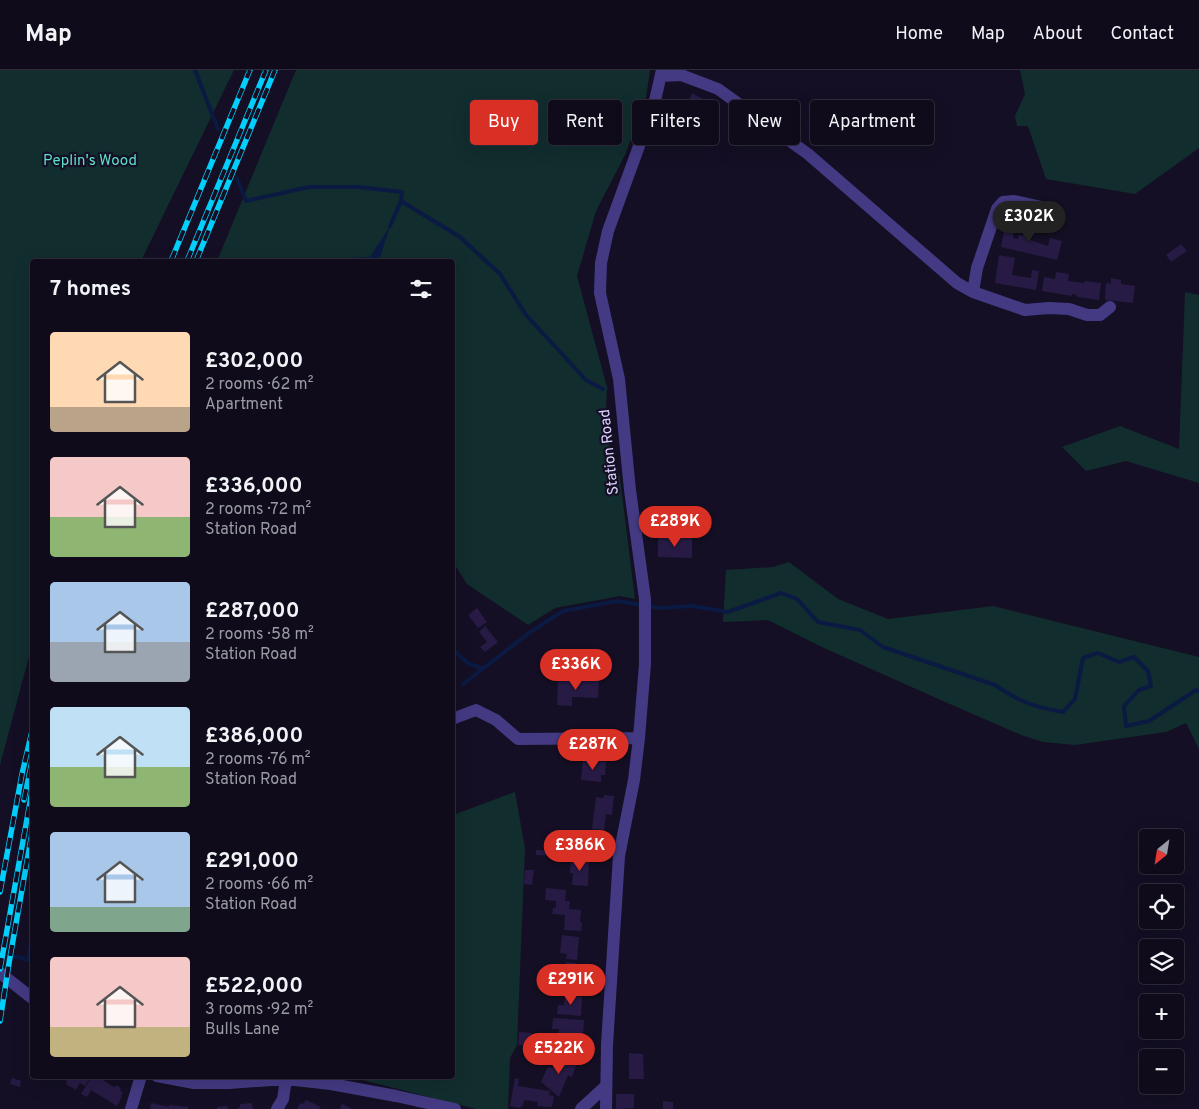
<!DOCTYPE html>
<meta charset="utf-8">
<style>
body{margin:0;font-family:Overpass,sans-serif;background:#1d1928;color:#f1f3f6;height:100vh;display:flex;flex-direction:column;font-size:19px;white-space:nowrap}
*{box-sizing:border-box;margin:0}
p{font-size:16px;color:#9b9ba3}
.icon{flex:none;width:28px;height:28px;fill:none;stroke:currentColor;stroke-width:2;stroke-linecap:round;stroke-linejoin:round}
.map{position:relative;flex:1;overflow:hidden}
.side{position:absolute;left:30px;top:189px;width:425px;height:820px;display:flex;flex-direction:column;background:#0f0b1b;border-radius:5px;box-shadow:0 5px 20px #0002,0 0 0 1px #2f2b3a}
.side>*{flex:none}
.top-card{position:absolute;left:470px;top:30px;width:475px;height:45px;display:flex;gap:10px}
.needle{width:32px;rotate:210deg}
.fabs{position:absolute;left:1139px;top:759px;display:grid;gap:10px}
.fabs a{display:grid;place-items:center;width:45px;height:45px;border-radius:5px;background:#0f0b1b;box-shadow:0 5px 20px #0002,0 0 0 1px #2f2b3a;font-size:25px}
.price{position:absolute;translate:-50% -42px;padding:0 11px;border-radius:18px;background:#d93025;color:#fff;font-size:16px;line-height:32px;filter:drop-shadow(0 1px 2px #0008)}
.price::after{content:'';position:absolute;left:50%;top:30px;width:15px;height:11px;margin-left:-8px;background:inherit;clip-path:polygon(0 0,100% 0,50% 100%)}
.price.active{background:#222;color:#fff}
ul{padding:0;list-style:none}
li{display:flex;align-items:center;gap:15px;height:125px;padding:0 20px}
li span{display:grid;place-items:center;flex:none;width:140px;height:100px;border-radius:5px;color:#555}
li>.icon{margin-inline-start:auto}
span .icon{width:60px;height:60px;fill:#fffc;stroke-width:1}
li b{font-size:21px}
h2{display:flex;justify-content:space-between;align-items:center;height:60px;padding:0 20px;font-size:21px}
.chip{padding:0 18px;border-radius:5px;background:#0f0b1b;box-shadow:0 5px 20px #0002,0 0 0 1px #2f2b3a;font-size:18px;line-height:45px}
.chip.active{background:#d93025;color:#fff}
header{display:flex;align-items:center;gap:30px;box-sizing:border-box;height:70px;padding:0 25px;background:#0f0b1b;border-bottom:1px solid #2f2b3a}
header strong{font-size:24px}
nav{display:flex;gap:28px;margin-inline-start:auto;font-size:18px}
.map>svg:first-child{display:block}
</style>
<header>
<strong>Map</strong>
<nav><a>Home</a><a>Map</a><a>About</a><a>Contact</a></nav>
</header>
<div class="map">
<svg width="1199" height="1039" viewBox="0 0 1199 1039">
<rect width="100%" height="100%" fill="#140f24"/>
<!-- green -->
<path fill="#122d2e" d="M0,0h234l-93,191h-109v384l-32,120z
M296,0h354l-4,28 -21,57 -29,56 -19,65 30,111 -2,43 15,48 15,121 -15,-3 -65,12 -27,17 -61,-41 -14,-22 -1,-301h-235z
M1020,0h179v78l-64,46 -89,-15 -18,-53h-11l-2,-10 10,-22z
M1185,222l14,3v188l-73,-22 -40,10 -24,-24 58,-21 59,23z
M789,492l49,37 50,20 105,-13 206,51v92l-13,-26 -20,9 -91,13 -32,-3 -22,-7 -78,-34 -119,-53 -56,-28 -45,2 3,-52 47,-3z
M515,722l10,56 -8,197 -7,13 -2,51h-32l-129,-33h105l1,-261z"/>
<!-- water -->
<path fill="#0a1a42" d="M390,156l-11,35h-34l3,-3 22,-1z"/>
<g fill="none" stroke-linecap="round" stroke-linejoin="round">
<!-- stream -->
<path stroke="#0a1a42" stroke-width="4" d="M195,0l23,59
M237,108l9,23 63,-14h49l44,5 -1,9 -11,25
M401,131l59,36 40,37 26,41 60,65 17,9
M452,579l17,15 14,4
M463,614l66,-51 34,-22 54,-10 44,7 31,-2 36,6 53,-19 16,6 21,23 42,8 23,17 112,38c23,16 42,23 68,27l12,-13 8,-41 15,-5 21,9 15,-5 14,14 3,15 -12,4 -15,16 2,20 23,-5 47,-31 3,1
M11,885l17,5 4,-25"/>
</g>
<!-- building -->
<path fill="#271b45" d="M692,23l20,11 -3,7 2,1 -2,5 -3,-1 -10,18 -24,-11 11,-22 5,2z
M1007,147l9,2 -3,19 5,1 1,-4 11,2v3l18,6 2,-8 12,3 -5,19 -56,-13z
M1181,174l6,7 -16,11 -5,-7z
M999,185l16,3 -3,17 19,3 1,-8 7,1 -3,19 -41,-7z
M1056,202l13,2 -1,7 16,2 1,-2 16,2 -2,17 -22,-3v-2l-5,-1v2l-30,-5 2,-14 11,2z
M1111,208l10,2v4l14,2 -2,17 -28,-3 1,-17 5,1z
M682,451h12v12h-12z
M658,468h34v20l-34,-1z
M477,538l10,14 -9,6 -10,-13z
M485,556l13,16 -13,10 -5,-5 7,-5 -8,-10z
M558,609l41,2 -1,17 -26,-1v9l-15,-1z
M614,670v13h-7v-12z
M583,690l23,2 -1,13h-4v7l-20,-2z
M604,725l10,1 -2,19 -6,-1 -2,16 -12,-1 4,-32 7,1z
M587,765l1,13 -8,1 -1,-13z
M536,780l29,1 -1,5 -28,-1z
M571,788l18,1 -1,27 -16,-1 1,-12h-3z
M525,800h9l-2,15 -8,-1z
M546,818l20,2 -1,11h5l-1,8 12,1 -1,12 2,1 -1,8 -17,-1 1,-15 -13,-1 1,-6h3v-7l-11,-1z
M562,865l17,2 -2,23 -11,-1 1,-5 -7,-1z
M566,892l11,1 -2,19 10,1 -1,12 -17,-1v-5h-4z
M565,926l17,1 -1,19 -24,-2 1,-9h6z
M553,948l31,2 -1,16 -25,-2 1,-5h-7z
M519,962l13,1 -1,13 -13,-1z
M565,970l14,1 -2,15 -13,-1z
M629,983l14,1 1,25h-15z
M558,987l5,3 1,-2 13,5 -5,14 -4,-2 -9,22 -18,-15 6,-14 3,-1 3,1z
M62,1006h29l-6,10 -5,-3 -4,7 -10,-6 1,-3 -6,-3z
M92,1006h9l3,2 -1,2 11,7 2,-2 5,3 -1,3 3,1 -2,4 1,1 -5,9 -26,-16 -4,7 -6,-3z
M12,1008l9,3 -1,6 -10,-3z
M515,1008l4,1 -1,7 32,5 -1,4 5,1 -2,11 -15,-1 1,-4 -14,-2 -1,5 -3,3 -10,-2z
M616,1024h18v14l-18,1z
M306,1030l15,7 -2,2h-22l3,-6 3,1z
M663,1031l10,1v7h-10z
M151,1033l18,4v-2l19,2v2h-38z
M252,1033l1,6h-17l4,-2v-3z
M342,1034l10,5h-12z
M227,1036l1,3h-11v-2z"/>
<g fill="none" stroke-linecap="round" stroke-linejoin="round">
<!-- minor -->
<path stroke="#433a83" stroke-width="12" d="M661,6l20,-1 37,14 90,65 149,129 16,9 52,18 24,-2 20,1 18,6h13l10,-8
M973,222l4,-24 20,-59 6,-7 11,-1 28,6
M452,649l24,-9 20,10 22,19 121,-1
M0,903l32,25
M157,1006l37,7h35l57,-4 45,5 65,12 59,13
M131,1039l10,-33
M277,1039l6,-10 3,-20
M581,1039l25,-23
M606,1039l1,-64 12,-189 15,-76 5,-42 6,-74v-65l-15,-109 -11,-111 -19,-86 1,-30 7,-32 46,-126 8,-35"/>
<!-- rail casing -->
<g stroke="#02cffb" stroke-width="5.5">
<path id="rail" d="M171,191l79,-191
M187,191l79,-191
M196,191l79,-191
M24,730l8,-39
M0,822l22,-118 10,-43
M0,899l32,-178
M0,951l9,-58 23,-130"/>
</g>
<!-- rail -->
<use href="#rail" stroke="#140f24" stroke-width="4" stroke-dasharray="11" stroke-linecap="butt"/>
</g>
<g text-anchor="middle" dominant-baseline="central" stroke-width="4.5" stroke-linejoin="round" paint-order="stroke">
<!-- park labels -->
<g font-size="15" fill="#5edfc9" stroke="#140f24">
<text x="90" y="91">Peplin's Wood</text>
</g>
<!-- street labels -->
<g font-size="15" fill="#dbd2ff" stroke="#140f24">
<text transform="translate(610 382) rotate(-96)">Station Road</text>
</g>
</g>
</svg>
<div class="fabs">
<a><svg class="needle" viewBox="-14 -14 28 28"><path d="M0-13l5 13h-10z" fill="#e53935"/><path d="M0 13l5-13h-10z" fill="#9b9ba3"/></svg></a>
<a><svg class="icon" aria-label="locate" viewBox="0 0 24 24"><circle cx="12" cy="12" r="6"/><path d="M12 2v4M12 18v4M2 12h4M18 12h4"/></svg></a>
<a><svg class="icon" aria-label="layers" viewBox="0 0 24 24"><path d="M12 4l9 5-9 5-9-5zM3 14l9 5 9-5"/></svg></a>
<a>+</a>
<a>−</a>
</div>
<b class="price active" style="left:1029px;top:173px">£302K</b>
<b class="price" style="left:675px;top:478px">£289K</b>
<b class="price" style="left:576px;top:621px">£336K</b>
<b class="price" style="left:593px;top:701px">£287K</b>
<b class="price" style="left:580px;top:802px">£386K</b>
<b class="price" style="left:571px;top:936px">£291K</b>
<b class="price" style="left:559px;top:1005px">£522K</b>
<div class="top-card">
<a class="chip active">Buy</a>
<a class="chip">Rent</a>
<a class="chip">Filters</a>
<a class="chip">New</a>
<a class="chip">Apartment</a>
</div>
<section class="side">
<h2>7 homes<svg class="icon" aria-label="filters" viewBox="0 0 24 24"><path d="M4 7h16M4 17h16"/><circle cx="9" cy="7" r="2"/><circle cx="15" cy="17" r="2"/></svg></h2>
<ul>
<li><span style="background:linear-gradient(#ffd9b3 75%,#b9a48a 0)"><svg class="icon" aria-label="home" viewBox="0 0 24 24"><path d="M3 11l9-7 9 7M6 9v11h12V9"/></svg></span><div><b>£302,000</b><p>2 rooms · 62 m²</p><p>Apartment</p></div></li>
<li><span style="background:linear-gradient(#f6c9c9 60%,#8fb573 0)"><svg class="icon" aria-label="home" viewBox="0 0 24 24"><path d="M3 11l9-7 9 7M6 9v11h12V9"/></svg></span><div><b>£336,000</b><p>2 rooms · 72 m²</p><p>Station Road</p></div></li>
<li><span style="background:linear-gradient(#a9c7e8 60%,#9aa5b1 0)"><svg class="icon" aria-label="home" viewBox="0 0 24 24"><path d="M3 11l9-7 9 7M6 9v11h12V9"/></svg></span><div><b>£287,000</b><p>2 rooms · 58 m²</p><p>Station Road</p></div></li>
<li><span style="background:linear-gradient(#bfe0f5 60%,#8fb573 0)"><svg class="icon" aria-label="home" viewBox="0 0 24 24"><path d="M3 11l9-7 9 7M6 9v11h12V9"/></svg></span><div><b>£386,000</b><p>2 rooms · 76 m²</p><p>Station Road</p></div></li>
<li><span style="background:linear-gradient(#a9c7e8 75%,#7fa58c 0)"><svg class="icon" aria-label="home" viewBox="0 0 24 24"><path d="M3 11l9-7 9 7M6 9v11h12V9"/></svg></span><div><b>£291,000</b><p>2 rooms · 66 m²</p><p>Station Road</p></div></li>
<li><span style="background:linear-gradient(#f6c9c9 70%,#c2b280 0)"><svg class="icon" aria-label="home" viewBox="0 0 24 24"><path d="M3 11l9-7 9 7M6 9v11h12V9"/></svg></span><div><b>£522,000</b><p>3 rooms · 92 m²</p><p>Bulls Lane</p></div></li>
</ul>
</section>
</div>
